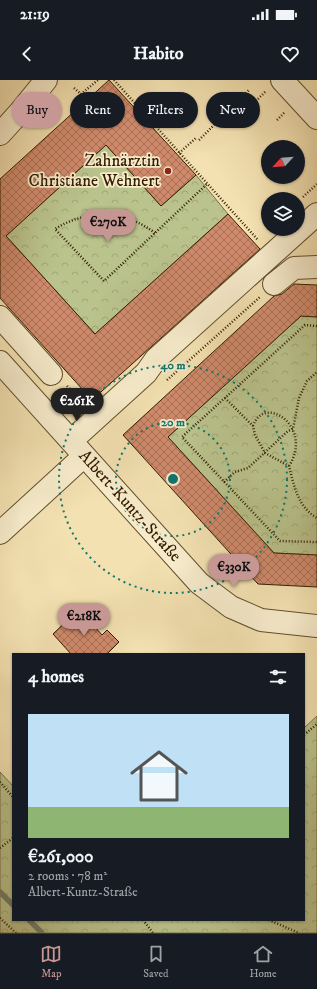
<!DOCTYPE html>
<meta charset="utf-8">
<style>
body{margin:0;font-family:"IM FELL DW Pica",serif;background:#242831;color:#f1f3f6;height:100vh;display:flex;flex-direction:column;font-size:15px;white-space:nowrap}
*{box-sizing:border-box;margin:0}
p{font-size:13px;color:#9ea1a6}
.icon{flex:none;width:22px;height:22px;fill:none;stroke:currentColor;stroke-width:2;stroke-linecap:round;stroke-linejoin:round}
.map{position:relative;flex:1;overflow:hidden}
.panel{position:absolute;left:12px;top:573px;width:293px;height:268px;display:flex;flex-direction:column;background:#171b24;border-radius:0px;box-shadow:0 1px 3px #0004}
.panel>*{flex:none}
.banner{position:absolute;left:12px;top:12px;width:293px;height:36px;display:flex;gap:8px}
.needle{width:26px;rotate:244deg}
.fabs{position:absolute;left:261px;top:60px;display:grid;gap:8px}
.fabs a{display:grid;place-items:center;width:44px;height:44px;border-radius:50%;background:#171b24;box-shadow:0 1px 3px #0004;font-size:20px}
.price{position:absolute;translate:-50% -34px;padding:0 9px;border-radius:14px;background:#c59692;color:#111;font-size:13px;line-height:26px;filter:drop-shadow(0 1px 2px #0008)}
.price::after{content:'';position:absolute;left:50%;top:24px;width:12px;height:9px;margin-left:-6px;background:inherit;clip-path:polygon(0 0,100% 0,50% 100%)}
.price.current{background:#222;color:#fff}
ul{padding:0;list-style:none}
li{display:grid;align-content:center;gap:8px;height:212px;padding:0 16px}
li+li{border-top:1px solid #363941}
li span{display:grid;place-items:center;height:124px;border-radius:0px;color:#555}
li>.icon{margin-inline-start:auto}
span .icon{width:72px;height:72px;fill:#fffc;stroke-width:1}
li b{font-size:17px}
h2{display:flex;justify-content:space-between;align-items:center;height:48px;padding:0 16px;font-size:17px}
.chip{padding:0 14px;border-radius:18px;background:#171b24;box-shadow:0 1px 3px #0004;font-size:14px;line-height:36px}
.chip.current{background:#c59692;color:#111}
.status{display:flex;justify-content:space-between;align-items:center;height:28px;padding:0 20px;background:#171b24;direction:ltr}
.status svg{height:11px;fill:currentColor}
header{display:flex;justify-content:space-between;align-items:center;height:52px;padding:0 16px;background:#171b24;font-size:18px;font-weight:700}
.menu{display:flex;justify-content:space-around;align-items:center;height:56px;border-top:1px solid #363941;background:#171b24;font-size:11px;color:#9ea1a6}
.menu a{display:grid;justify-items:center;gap:2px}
.menu .current{color:#c59692}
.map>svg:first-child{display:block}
</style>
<div class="status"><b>21:19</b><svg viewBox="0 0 49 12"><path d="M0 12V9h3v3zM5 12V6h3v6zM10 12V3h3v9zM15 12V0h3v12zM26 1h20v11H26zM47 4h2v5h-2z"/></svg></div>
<header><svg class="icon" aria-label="back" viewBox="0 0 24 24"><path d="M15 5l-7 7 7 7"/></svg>Habito<svg class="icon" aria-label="heart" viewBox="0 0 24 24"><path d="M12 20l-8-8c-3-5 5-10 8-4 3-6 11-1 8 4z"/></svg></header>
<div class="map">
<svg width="317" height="853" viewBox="0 0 317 853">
<defs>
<pattern id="park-crowns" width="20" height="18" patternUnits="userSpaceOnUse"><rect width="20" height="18" fill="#bac38c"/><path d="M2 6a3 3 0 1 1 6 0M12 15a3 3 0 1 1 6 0" fill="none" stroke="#a0a777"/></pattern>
<pattern id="building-cross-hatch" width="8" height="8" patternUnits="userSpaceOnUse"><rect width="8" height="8" fill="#cf8a6b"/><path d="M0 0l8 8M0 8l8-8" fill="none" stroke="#a97056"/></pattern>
</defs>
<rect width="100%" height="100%" fill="#f3e1b1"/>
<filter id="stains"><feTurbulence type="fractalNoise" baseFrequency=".005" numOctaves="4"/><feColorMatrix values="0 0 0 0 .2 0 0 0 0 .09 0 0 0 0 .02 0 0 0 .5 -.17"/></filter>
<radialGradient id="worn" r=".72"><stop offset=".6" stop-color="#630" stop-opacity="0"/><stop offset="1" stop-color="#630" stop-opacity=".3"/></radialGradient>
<!-- park -->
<path fill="url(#park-crowns)" stroke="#767046" d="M106,65l55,61 35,-31 32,39 -133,120 -89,-98z
M301,236l16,1v238l-43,-2 -106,-116z
M317,636v217h-317v-161l13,14v134h291v-192z"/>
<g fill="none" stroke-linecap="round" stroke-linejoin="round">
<!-- stream -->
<path stroke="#717e67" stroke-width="5.5" d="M0,812l13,13
M29,840l13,13"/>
</g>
<!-- building -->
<path fill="url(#building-cross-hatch)" stroke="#321d00" d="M109,0l87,95 -35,31 -55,-61 -100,91 89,98 133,-120 32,35 -168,151 -92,-102v-119z
M294,204l23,1v32l-16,-1 -133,121 106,116 43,2v32l-59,-3 -135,-149 151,-139 8,-2z
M79,529l23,26 5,-5 12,12 -12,12h-36l-18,-20z"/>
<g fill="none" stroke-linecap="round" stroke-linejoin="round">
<!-- minor casing -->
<g stroke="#624e2c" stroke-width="24">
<path id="minor" d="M282,0l35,38
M0,54l20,-22 26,-32
M274,204l20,-16 23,-1
M0,237l51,57
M0,282l199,221 32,24 30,13 56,6
M71,361l75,-68 10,-14 161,-145
M0,453l84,-77"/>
</g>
<!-- path -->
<path stroke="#321d00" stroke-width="2.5" stroke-dasharray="1 2" stroke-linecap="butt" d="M114,0l144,160
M74,8l7,6 17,-14
M258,19l8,-8
M277,40l8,-8
M199,60l50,-50
M179,73l17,-15
M303,117l14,-13
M155,153c-30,-23 -68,-24 -100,-4l49,52 103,-97
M317,246l-12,-1 -123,112 98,104 37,1
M167,300l93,-83
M67,306l16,17
M225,318l28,28 2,9 10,18 24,13c5,20 9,41 28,52
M253,346c11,-33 61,1 36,40
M224,402l11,-10 13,-4 40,-37 5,-2 6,-31 8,-17 10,-9
M304,655l13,-11
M0,702l13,15
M0,768l13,-10
M0,838l16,15
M143,840l10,13
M269,840l30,13"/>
<!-- minor -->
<use href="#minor" stroke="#f7eccc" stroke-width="22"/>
</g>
<!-- distance rings -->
<g fill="none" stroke="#0f766e" stroke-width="2" stroke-dasharray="2 4">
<circle cx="173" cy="399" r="57"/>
<circle cx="173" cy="399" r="114"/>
</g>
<!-- markers -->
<circle fill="#8f2418" stroke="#f7eccc" stroke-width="1.5" cx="168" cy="91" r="4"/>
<g text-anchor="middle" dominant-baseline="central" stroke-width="3.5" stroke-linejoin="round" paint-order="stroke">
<!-- poi labels -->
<g font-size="17" fill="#321d00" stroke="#f7eccc" text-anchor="end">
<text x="160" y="81">Zahnärztin<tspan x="160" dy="20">Christiane Wehnert</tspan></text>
</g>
<!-- street labels -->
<g font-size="17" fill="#321d00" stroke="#f7eccc">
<text transform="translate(130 426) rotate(48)">Albert-Kuntz-Straße</text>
</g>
</g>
<circle cx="173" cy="399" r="6" fill="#0f766e" stroke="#f7eccc" stroke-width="2"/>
<g font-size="12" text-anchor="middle" font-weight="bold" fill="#0f766e" stroke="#f7eccc" stroke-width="3.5" stroke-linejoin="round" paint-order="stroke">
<text x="173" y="289">40 m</text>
<text x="173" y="346">20 m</text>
</g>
<rect width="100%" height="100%" filter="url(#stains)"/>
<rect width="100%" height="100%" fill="url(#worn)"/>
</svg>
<div class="fabs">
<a><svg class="needle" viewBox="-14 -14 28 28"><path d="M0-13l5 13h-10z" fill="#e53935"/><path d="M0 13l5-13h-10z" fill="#9ea1a6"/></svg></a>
<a><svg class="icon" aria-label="layers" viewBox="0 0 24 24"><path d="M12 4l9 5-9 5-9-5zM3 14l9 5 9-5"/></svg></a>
</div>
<b class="price" style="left:108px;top:163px">€270K</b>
<b class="price current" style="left:77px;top:342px">€261K</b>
<b class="price" style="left:234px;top:508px">€330K</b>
<b class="price" style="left:84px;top:557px">€218K</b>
<div class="banner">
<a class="chip current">Buy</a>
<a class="chip">Rent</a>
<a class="chip">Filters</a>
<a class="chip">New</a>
</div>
<section class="panel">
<h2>4 homes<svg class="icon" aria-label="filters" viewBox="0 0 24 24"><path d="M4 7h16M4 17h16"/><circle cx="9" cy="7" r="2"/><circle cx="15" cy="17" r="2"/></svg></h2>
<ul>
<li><span style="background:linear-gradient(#bfe0f5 75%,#8fb573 0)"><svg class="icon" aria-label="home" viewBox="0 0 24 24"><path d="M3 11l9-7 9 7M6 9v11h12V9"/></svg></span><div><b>€261,000</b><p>2 rooms · 78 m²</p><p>Albert-Kuntz-Straße</p></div></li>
</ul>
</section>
</div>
<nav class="menu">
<a class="current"><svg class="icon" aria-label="map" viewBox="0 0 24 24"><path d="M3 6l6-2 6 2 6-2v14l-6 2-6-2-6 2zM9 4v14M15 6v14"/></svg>Map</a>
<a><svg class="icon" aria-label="saved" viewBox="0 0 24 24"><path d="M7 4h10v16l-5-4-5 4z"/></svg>Saved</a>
<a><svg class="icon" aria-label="home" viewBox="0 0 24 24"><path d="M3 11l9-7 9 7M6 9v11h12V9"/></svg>Home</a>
</nav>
